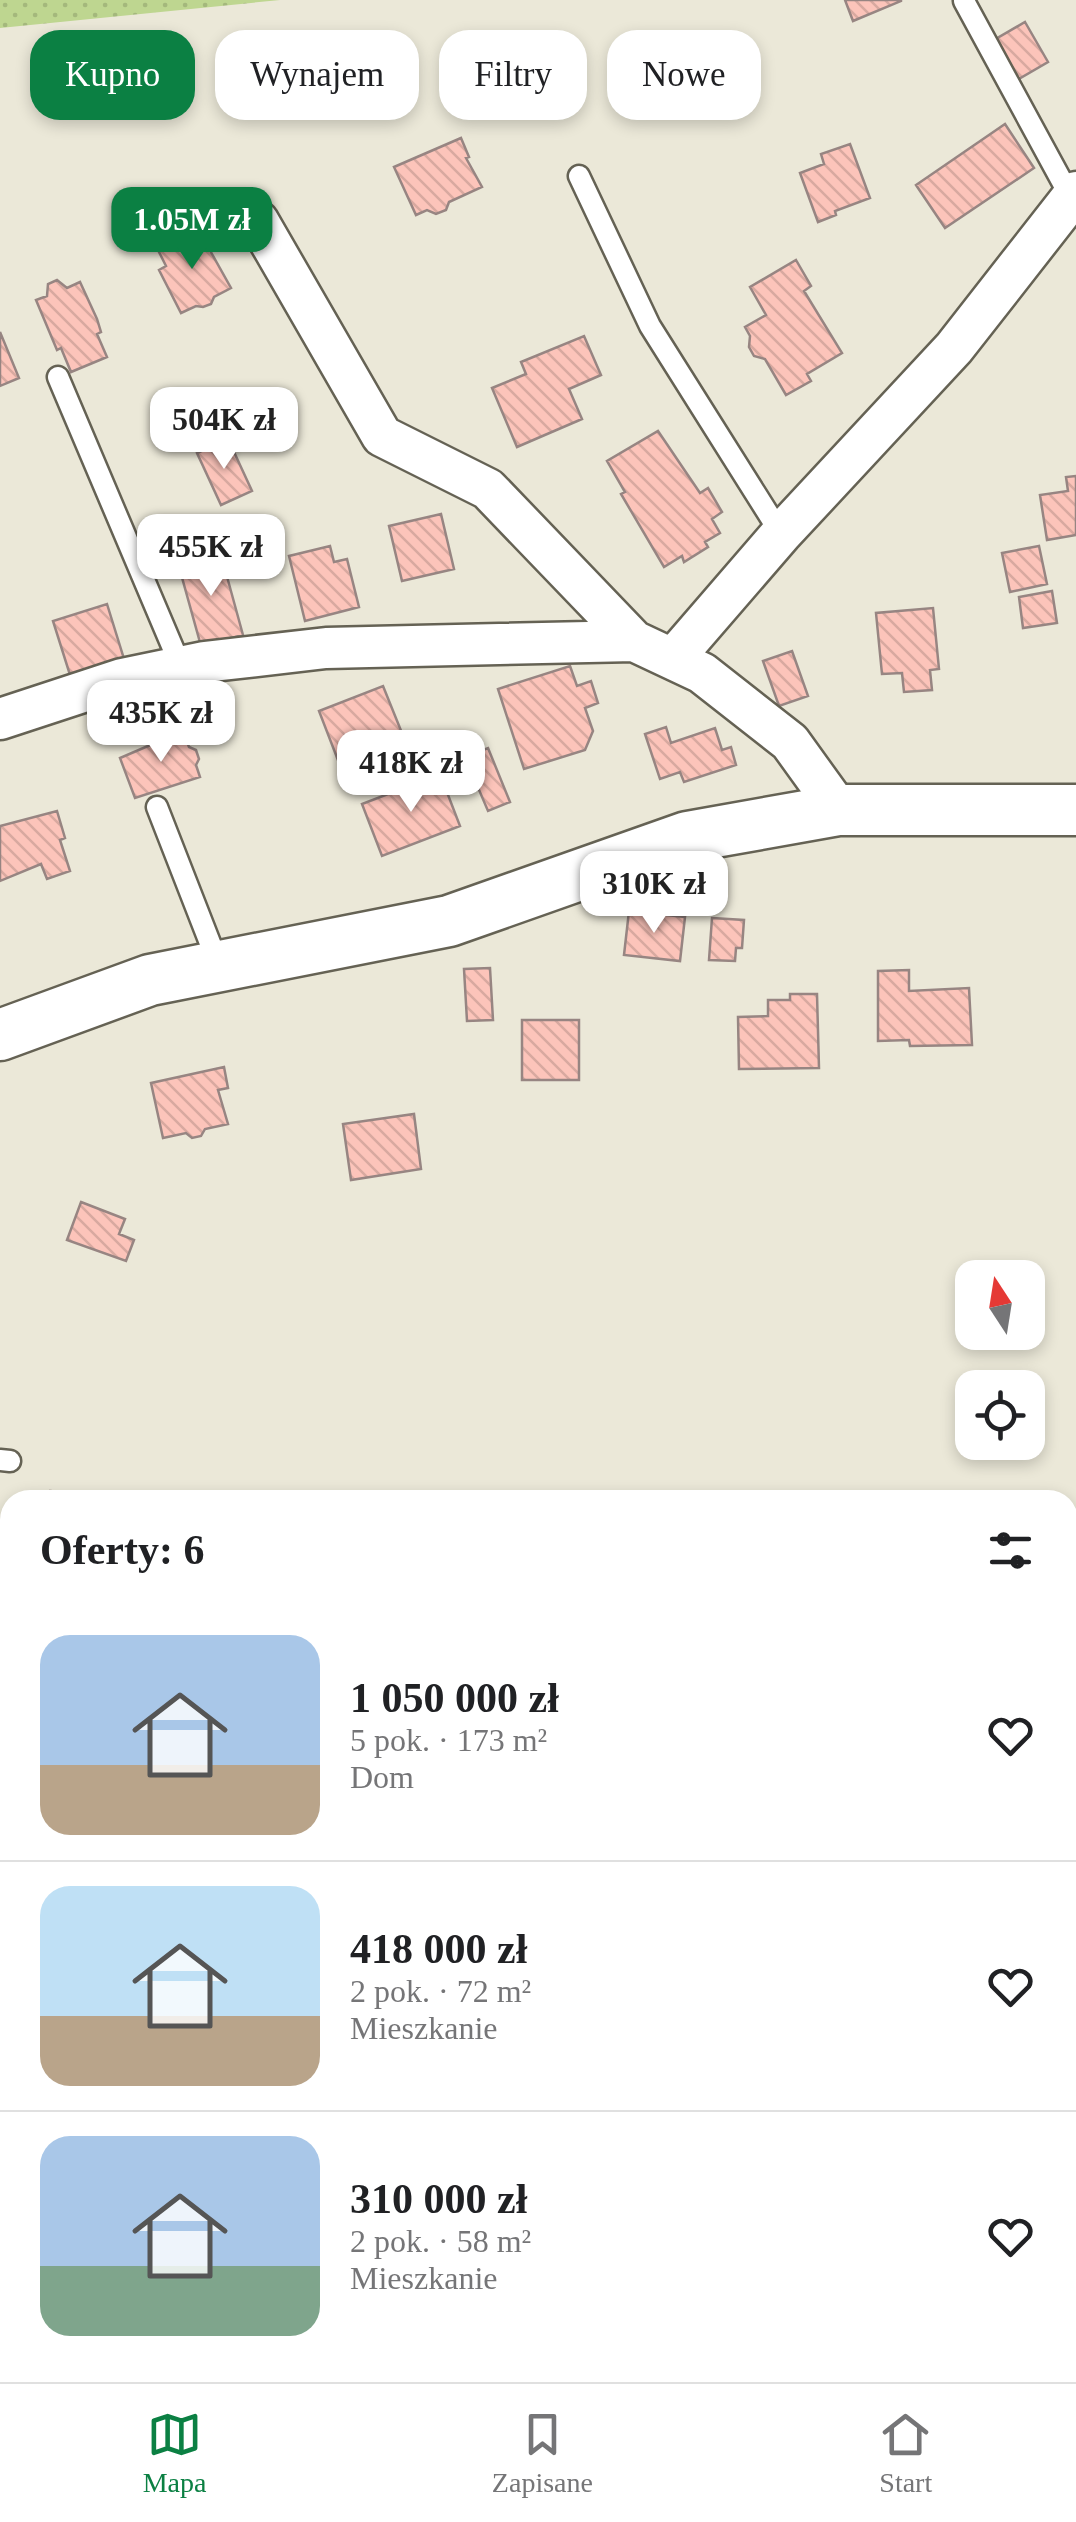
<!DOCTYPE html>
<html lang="pl">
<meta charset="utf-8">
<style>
body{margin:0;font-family:Georgia,serif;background:#f6f6f6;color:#202124;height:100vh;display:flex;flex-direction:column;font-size:38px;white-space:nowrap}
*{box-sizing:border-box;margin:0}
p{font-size:32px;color:#757577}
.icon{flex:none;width:55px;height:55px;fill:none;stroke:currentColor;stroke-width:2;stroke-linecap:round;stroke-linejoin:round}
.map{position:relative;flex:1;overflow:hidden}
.drawer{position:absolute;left:0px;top:1490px;width:1078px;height:892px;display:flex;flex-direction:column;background:#fff;border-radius:30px 30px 0 0;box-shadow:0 5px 15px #0003}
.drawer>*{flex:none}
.guide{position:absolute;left:30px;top:30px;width:1018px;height:90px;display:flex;gap:20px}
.needle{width:65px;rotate:348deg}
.controls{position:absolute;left:955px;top:1260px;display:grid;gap:20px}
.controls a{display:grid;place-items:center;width:90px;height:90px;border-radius:20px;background:#fff;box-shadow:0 5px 15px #0003;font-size:50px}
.price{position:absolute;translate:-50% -85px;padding:0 22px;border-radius:20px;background:#fff;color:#222;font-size:32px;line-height:65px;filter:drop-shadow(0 2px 5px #0008)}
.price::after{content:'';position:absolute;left:50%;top:60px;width:30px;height:22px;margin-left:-15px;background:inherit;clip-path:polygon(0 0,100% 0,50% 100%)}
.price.on{background:#0b8043;color:#fff}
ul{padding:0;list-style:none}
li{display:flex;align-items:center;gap:30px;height:250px;padding:0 40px}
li+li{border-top:2px solid #e0e0e0}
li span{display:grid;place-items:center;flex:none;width:280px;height:200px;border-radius:30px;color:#555}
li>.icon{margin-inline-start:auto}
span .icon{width:120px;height:120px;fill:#fffc;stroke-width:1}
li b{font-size:42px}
h2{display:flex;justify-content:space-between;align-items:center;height:120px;padding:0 40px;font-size:42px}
.pill{padding:0 35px;border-radius:30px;background:#fff;box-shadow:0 5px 15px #0003;font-size:35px;line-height:90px}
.pill.on{background:#0b8043;color:#fff}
.menu{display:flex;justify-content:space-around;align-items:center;height:140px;border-top:2px solid #e0e0e0;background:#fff;font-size:28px;color:#757577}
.menu a{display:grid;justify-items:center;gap:5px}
.menu .on{color:#0b8043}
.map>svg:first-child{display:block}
</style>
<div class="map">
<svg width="1076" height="2382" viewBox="0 0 1076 2382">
<defs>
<pattern id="green-dots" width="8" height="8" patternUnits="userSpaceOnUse" patternTransform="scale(2.5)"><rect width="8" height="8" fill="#bed690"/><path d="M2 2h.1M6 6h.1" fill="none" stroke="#a4b87c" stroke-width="1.8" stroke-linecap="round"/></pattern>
<pattern id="building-back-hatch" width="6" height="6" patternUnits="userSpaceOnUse" patternTransform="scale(2.5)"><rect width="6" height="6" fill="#fcc4ba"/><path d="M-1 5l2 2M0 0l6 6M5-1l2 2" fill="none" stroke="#d8a9a0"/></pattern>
</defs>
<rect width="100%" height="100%" fill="#ebe8d8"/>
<!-- green -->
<path fill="url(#green-dots)" d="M0,0h280l-280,28z"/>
<!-- building -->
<path fill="url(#building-back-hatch)" stroke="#978582" stroke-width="2.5" d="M845,0h56v1l-48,20z
M1025,22l23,40 -31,18 -23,-40z
M1005,124l29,44 -89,60 -29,-43z
M461,138l8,19 -3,1 16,29 -33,15 -3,8 -10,4 -9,-4 -11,5 -22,-48z
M850,144l20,54 -35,13 1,4 -18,7 -18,-49 24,-9 -3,-10z
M198,229l33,59 -17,9 -3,7 -8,3 -7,-1 -15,7 -22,-43 7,-4 -9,-18z
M796,260l15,26 -7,5 38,62 -35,21 4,7 -25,14 -21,-36 -11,-3 -5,-9 1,-11 -5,-9 21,-12 -16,-28z
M57,280l10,8 13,-6 17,37 4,13 -4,2 10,23 -36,15 -10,-24 -4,2 -21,-50 11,-4 1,-12z
M0,332l19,46 -19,8z
M584,336l17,39 -32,14 13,30 -65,28 -25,-59 34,-14 -5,-12z
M658,431l42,62 8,-5 14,24 -10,7 8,14 -15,9 3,5 -24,15 -2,-6 -18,11 -43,-73 4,-2 -18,-31z
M228,439l24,52 -31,14 -24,-52z
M1076,476v59l-29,5 -7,-45 28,-4 -2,-14z
M441,514l13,55 -52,12 -13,-55z
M330,546l4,16 13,-3 12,48 -54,14 -16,-65z
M1039,546l8,38 -37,8 -8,-39z
M220,551l23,84 -42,11 -23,-83z
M1052,591l5,32 -34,5 -4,-31z
M107,604l17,55 -54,16 -17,-54z
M933,608l6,61 -9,1 2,20 -28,2 -2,-19 -20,1 -6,-61z
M792,651l16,45 -29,10 -16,-45z
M570,666l7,20 14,-5 7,22 -13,5 8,23 -8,19 -61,19 -26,-80z
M383,686l23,57 -65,25 -22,-57z
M666,727l5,16 44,-15 7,22 9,-3 5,18 -52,17 -4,-10 -20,7 -15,-45z
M183,731l6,16 7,3 3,9 -3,6 4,12 -65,21 -15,-40z
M488,748l22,54 -22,9 -23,-54z
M440,774l20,52 -78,30 -20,-52z
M57,811l8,27 -5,2 10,31 -23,8 -6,-15 -41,17v-55z
M629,911l56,6 -5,44 -56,-6z
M712,918l32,2 -2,28h-6l-1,13 -26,-1z
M490,968l3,52 -26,1 -3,-52z
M909,970v21l60,-3 3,57 -62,1 -1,-6 -31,1v-70z
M790,994h27l2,74 -80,1 -1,-52 30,-1v-16h22z
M522,1020h57v60h-57z
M224,1067l4,21 -10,2 10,34 -23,5 -4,7 -9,2 -6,-5 -23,5 -12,-55z
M414,1114l7,55 -70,11 -8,-56z
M81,1202l44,17 -6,15 15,6 -8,21 -59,-21z
M50,1491l58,5 -1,4h-58z
M1068,2273h8v63l-8,1z"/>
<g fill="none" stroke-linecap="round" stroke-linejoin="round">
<!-- service casing -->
<g stroke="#656254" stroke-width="25">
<path id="service" d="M964,1l107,197
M579,176l71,150 131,208
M58,377l123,290
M157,807l62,159
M0,1460l10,1"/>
</g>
<!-- minor casing -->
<g stroke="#656254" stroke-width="45">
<path id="minor" d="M258,221l124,215 106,53 146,152
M673,659l108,-125 173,-186 122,-156
M0,719l122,-40 82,-17 122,-14 308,-7 68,32 88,69 49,68"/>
</g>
<!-- tertiary casing -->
<g stroke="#656254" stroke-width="55">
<path id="tertiary" d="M0,1035l150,-55 299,-59 238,-84 152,-27h237"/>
</g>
<!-- service -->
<use href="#service" stroke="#fff" stroke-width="20"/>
<!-- minor -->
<use href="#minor" stroke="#fff" stroke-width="40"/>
<!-- tertiary -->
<use href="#tertiary" stroke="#fff" stroke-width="50"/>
</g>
</svg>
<div class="controls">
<a><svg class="needle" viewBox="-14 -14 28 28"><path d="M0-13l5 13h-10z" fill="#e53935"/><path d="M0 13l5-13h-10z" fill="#757577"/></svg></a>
<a><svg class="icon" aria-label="locate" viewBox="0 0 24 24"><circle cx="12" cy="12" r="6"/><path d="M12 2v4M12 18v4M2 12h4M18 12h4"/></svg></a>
</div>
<b class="price on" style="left:192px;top:272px">1.05M zł</b>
<b class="price" style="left:224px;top:472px">504K zł</b>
<b class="price" style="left:211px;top:599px">455K zł</b>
<b class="price" style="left:161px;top:765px">435K zł</b>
<b class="price" style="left:411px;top:815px">418K zł</b>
<b class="price" style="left:654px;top:936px">310K zł</b>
<div class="guide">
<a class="pill on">Kupno</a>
<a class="pill">Wynajem</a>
<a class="pill">Filtry</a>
<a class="pill">Nowe</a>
</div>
<section class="drawer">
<h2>Oferty: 6<svg class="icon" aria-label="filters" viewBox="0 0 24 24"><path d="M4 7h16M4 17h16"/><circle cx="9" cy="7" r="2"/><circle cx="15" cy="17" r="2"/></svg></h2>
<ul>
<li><span style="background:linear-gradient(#a9c7e8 65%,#b9a48a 0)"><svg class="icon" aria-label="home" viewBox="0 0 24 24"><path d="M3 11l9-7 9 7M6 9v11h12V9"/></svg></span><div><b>1 050 000 zł</b><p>5 pok. · 173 m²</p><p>Dom</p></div><svg class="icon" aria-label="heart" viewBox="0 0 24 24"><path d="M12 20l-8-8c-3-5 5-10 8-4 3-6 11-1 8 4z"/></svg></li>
<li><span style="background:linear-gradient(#bfe0f5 65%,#b9a48a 0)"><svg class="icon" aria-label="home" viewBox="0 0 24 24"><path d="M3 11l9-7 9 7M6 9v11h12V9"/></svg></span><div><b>418 000 zł</b><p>2 pok. · 72 m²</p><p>Mieszkanie</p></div><svg class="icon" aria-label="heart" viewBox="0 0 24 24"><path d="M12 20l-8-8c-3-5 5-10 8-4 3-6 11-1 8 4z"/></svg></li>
<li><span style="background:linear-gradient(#a9c7e8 65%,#7fa58c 0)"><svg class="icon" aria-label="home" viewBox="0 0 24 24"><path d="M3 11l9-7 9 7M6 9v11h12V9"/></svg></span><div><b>310 000 zł</b><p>2 pok. · 58 m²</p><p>Mieszkanie</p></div><svg class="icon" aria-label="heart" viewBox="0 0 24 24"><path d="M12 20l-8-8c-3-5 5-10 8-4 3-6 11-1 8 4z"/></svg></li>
</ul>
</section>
</div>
<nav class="menu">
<a class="on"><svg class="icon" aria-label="map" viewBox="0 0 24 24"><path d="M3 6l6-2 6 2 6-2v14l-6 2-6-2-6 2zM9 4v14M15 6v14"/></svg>Mapa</a>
<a><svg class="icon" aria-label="saved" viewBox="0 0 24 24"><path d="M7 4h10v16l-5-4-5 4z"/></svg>Zapisane</a>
<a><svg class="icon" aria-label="home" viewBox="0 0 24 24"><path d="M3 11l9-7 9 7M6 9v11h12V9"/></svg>Start</a>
</nav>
